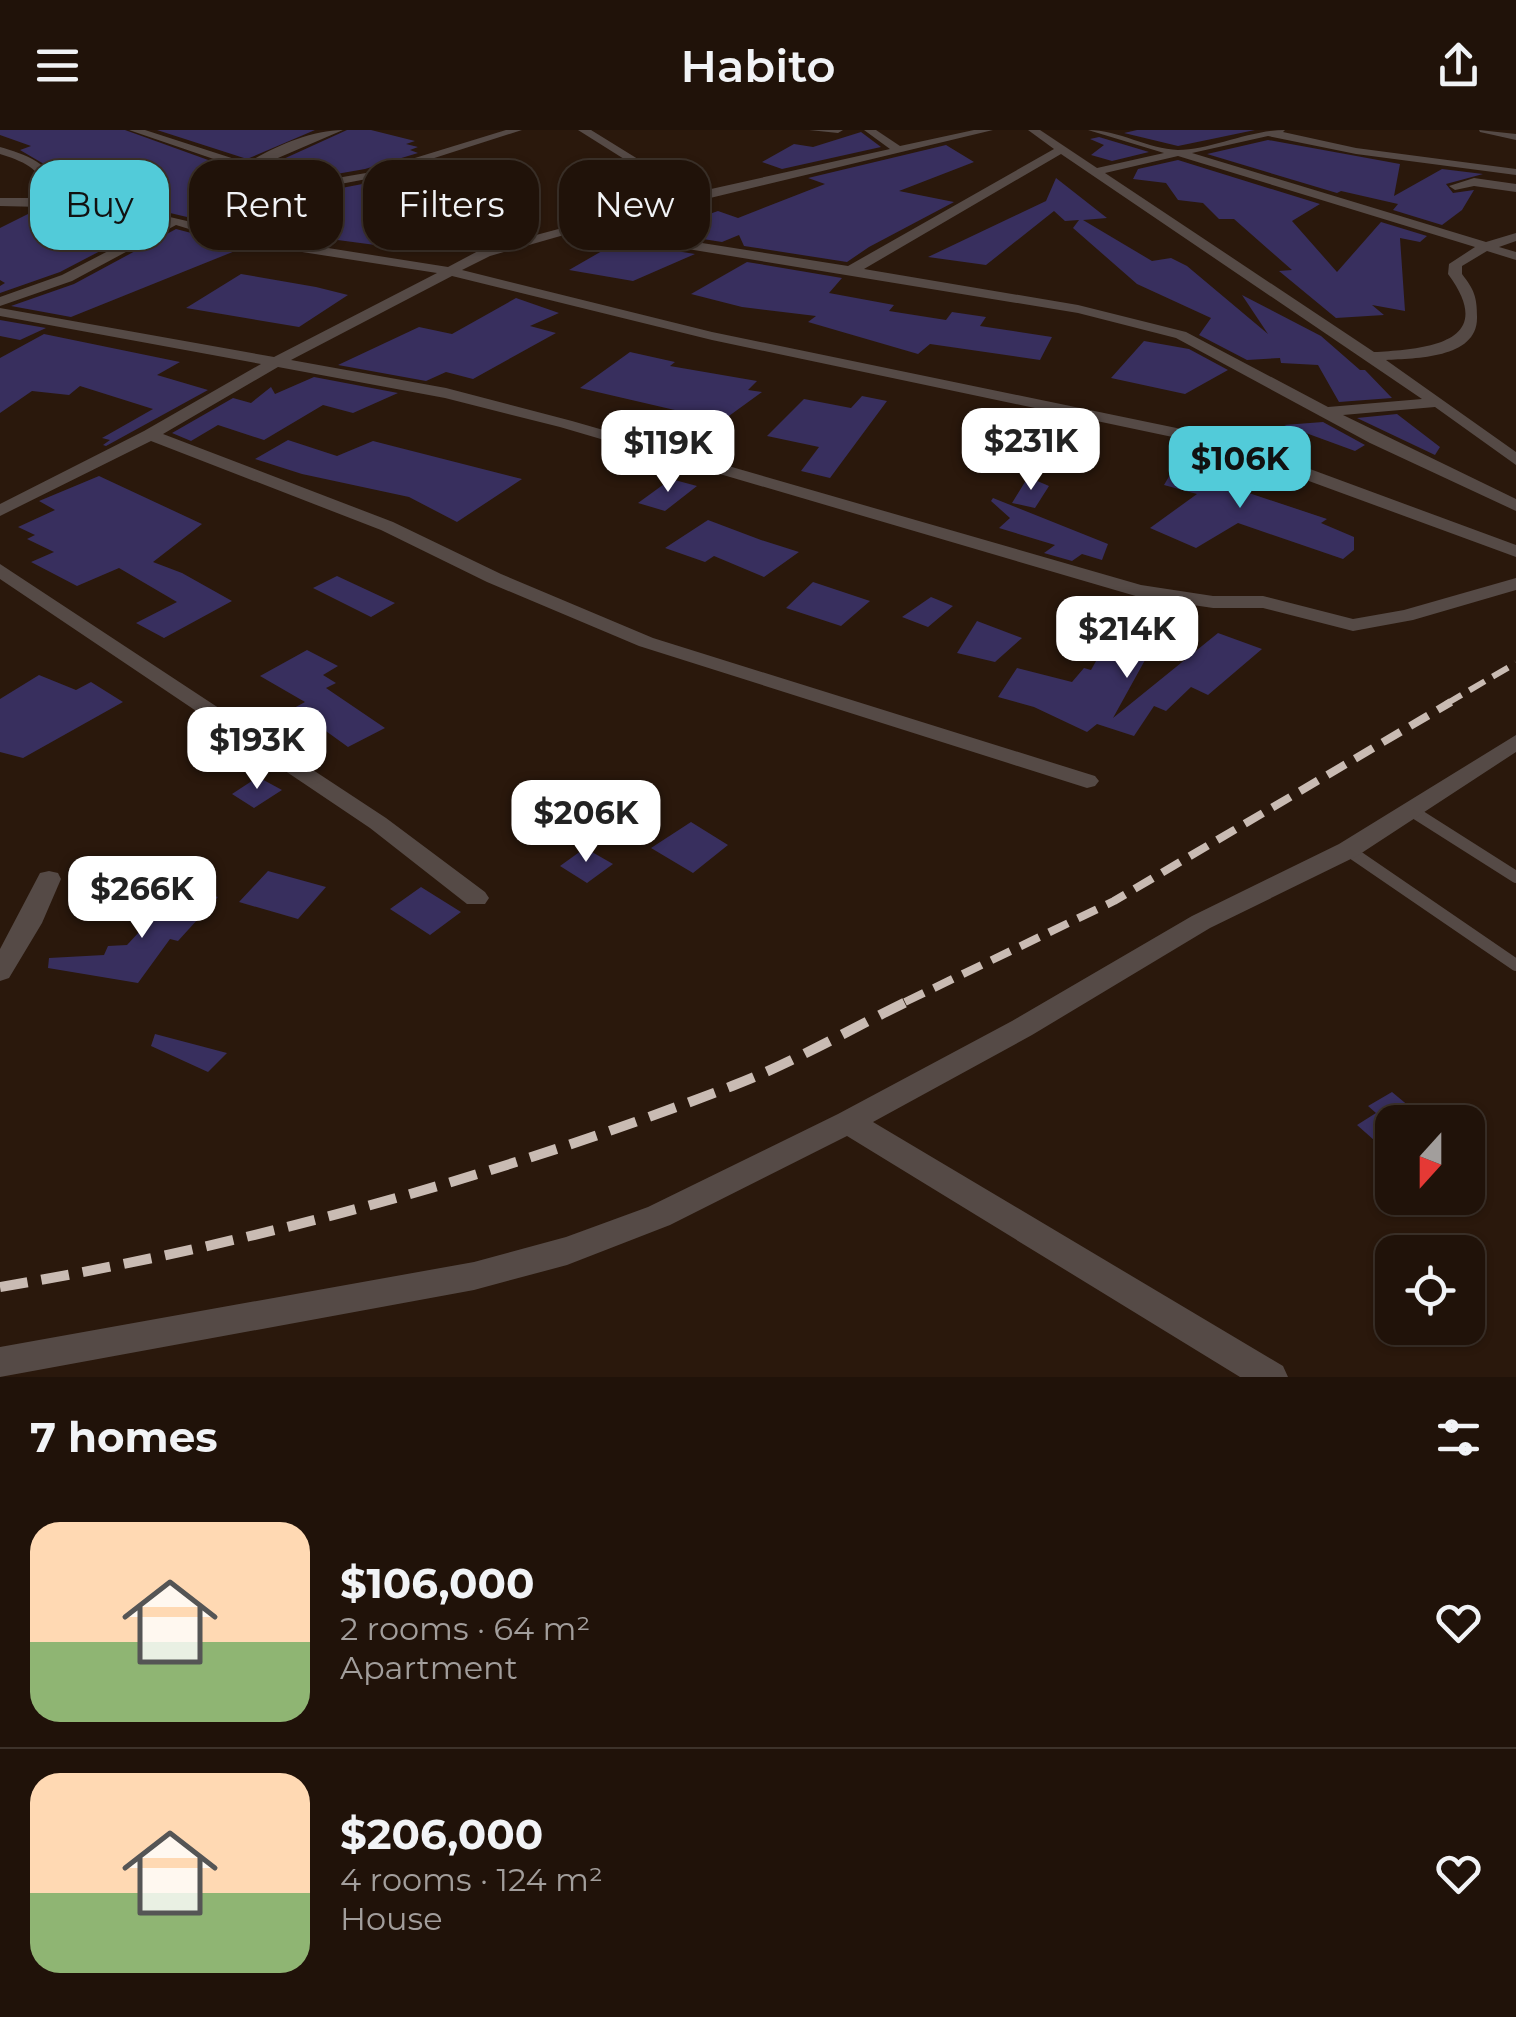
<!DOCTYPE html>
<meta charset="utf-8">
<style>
body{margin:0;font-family:Montserrat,sans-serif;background:#281b12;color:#f1f3f6;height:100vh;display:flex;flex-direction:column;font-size:38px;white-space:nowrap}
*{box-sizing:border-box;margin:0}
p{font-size:32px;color:#a29e9c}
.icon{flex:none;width:55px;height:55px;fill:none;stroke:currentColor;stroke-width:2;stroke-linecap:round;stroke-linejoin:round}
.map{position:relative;height:1247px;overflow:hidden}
.drawer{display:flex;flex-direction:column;background:#201209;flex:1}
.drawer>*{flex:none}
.banner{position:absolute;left:30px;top:30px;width:1000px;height:90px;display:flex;gap:20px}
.needle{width:65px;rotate:201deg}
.tools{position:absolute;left:1375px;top:975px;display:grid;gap:20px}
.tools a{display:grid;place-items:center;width:110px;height:110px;border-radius:20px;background:#201209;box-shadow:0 2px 8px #0004,0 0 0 2px #3d322a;font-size:50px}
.price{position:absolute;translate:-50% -85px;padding:0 22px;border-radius:20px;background:#fff;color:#222;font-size:32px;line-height:65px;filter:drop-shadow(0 2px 5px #0008)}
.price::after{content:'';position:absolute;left:50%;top:60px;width:30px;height:22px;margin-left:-15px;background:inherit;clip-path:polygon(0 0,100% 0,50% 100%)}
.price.on{background:#52cbd9;color:#111}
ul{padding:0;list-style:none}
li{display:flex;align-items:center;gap:30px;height:250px;padding:0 30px}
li+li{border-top:2px solid #3d322a}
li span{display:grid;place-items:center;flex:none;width:280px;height:200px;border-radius:30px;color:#555}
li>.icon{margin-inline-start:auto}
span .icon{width:120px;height:120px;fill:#fffc;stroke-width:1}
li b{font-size:42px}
h2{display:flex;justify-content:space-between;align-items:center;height:120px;padding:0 30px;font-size:42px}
.chip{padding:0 35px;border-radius:30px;background:#201209;box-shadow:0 2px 8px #0004,0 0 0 2px #3d322a;font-size:35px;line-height:90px}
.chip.on{background:#52cbd9;color:#111}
header{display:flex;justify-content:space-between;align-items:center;height:130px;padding:0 30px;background:#201209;font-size:45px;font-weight:600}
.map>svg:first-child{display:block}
</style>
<header><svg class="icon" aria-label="menu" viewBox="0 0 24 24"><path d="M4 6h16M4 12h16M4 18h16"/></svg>Habito<svg class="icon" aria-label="share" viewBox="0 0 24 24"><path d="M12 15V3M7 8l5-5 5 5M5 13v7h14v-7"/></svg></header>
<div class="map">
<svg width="1516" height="1247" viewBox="0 0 1516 1247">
<rect width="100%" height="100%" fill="#2a180c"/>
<!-- building -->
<path fill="#382f5e" d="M0,0h125l158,57 -96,30 -72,-17 -56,-5 -10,-28 -29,-17 11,-4 -31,-11z
M157,0h158l-68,29z
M347,0h24l44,11 -9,3 12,3 -8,3 8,3 -53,16 -57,10 -40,-13z
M1137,0h118l-77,16 -54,-13z
M861,2l20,15 -99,22 -20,-7 32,-18 19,3z
M1099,7l50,15 -37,9 -21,-6 13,-10 -14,-6z
M1268,10l132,24 -6,32 48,-27 41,5 -37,10 7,9 21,-3 -12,20 -20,15 -49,-15 5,-6 -57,-13 -4,2 -130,-39z
M946,15l28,17 -75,29 55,11 -85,45 -22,15 -103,-16 -5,-11 -17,7 -96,-15 48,-13 18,6 26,-9 20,7 87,-34 -17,-6z
M439,30l62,22 -14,8 32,8 -91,43 -28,-4 -17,9 -106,-14 -5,3 -58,-11 96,-30 63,-12z
M1178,30l142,44 -28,17 45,51 44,-50 46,14 -7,6 -20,-4 5,73 -33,-6 12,10 -48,3 -57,-47 13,-1 -58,-51h-15l-16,-16 -25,-3 -12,-17 -33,-4 5,-10z
M1056,48l51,40 -24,2 69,41 19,-3 16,8 81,68 -26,-39 79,41 39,34h5l27,28 -53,4 -21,-37 -37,-2 -1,-5 -33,2 -48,-25 12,-17 -74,-34 -64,-56 6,-8 -14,1 -11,-10 -68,54 -58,-8 118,-56z
M34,81l51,1 67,12 -92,48 -60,21v-7l5,-3 -5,-3v-52z
M176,99l69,18 -174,70 -60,-11 63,-22z
M608,110l87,14 -62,27 -64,-11 33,-19 -9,-2z
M747,132l95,16 -13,15 65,12 -5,6 57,9 6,-8 34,5 -6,9 72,11 -12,23 -110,-16 -12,10 -110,-32 8,-6 -74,-9 -51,-13z
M241,144l75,13 32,8 -49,32 -113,-19z
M516,168l43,15 -29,13 26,7 -83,46 -27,-7 -20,9 -88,-16 81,-38 33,7z
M0,190l46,8 -26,12 -20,-4z
M44,204l136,28 -23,13 51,15 -102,56 -3,-1 7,-5 -8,-2 51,-29 -73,-23 -11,9 -37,-4 -32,22v-55z
M1144,211l45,8 39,21 -43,24 -74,-16z
M630,222l45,10 -5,4 87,15 -9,9 14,2 -40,29 -142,-33z
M314,247l84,16 -45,20 -30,-8 -59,35 -46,-15 -27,16 -19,-8 61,-35 18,5 20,-16 4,7z
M862,266l25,5 -57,77 -29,-7 18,-24 -52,-11 37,-37 47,9z
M1397,284l43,33 -5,8 -78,-37z
M1323,292l42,23 -10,6 -71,-26z
M288,310l49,16 36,-15 149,38 -65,43 -48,-25 -107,-23 -47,-15z
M1181,326l75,17 -16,17 87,29 -6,4 33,14v13l-11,9 -105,-36 -42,25 -46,-20 47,-34 -33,-9z
M99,346l103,48 -49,38 29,11 50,28 -68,37 -28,-15 41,-21 -58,-34 -42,18 -46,-24 23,-10 -27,-13 8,-4 -17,-8 37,-17 -16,-9z
M1028,347l21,9 -14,22 -23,-5z
M671,349l26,7 -32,25 -27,-8z
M993,368l115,46 -6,16 -20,-6 -10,7 -28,-8 11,-8 -56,-17 11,-10 -19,-17z
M708,390l53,20 38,12 -35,25 -50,-21 -9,6 -40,-14z
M337,446l58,27 -24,14 -58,-29z
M813,452l57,19 -29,25 -55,-18z
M931,467l22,9 -25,21 -26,-10z
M977,491l45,17 -27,24 -38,-9z
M1118,492l42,11 -47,85 105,-85 44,16 -54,46 -17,-8 -25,24 -12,-5 -20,30 -37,-12 -10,8 -53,-25 -36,-10 19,-29 55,14 12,-14 7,2z
M307,520l31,16 -15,9 13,8 -10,5 59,40 -37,19 -54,-39 11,-6 -45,-26z
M39,545l37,15 15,-8 32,20 -100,56 -23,-6v-53z
M258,647l24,13 -28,18 -22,-14z
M691,692l37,23 -35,28 -42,-25z
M585,718l28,16 -26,19 -27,-17z
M268,741l58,16 -28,32 -59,-17z
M181,757l37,10 -40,44 -8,-2 -32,44 -90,-15 1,-10 55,-3 4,-9 19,-1z
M421,757l40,25 -31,23 -40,-26z
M155,904l72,19 -19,19 -57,-26z
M1392,962l36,30h-36v34l-35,-31 19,-12 -8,-7z"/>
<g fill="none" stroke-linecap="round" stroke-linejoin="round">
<!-- service -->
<path stroke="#554a46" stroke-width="12" d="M1412,681l104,66
M1348,720l168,115"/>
<!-- minor -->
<path fill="#554a46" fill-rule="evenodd" d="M129,0h16l102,33c27,-16 64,-33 96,-33l-86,37 51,16 58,-10 140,-43h16l-150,48 -63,12 -108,34 26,8 221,35 32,-17 217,-58 -38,-11 -81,-51h13l76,47 44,12 179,-40 -26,-19h12l24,16 74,-16h19l-399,96 254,40 206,-117 -26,-19h12l57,38 67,-15 -76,-23c31,0 60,19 90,20 33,0 71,-20 107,-20l-2,2 73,16 160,21v6l-160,-21 -88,-18 -76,17 294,89 30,-9v8l-17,6 17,5v8l-29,-9 -25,15v8c12,16 15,22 15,43 1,42 -62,41 -91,43l130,92v13l-81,-58 -92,8 173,84v12l-146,-68 -194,-105 -98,-25 -500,-82 -88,25 -28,14 250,62 479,99 70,20 255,94v12l-267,-98 -67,-20 -470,-99 -260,-64 -161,84 155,28 126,33 569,164 72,11h50l90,23 51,-9 112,-32v12l-103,30 -60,11 -90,-23h-50l-74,-11 -579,-170 -115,-29 -167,-31 -115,67 230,88 108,52 152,64 442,138 4,5 -4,5 -8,2 -448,-142 -152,-64 -106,-52 -230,-89 -151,75v-12l144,-73 117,-67 -261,-48v-8l274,49 163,-84 -212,-33 -49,-15 -104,56 -72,25v-9l62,-22 102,-53 -79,-14 -85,-2v-8h43c5,-28 -21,-37 -43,-44v-7c25,7 60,19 55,51l59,6 73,17 108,-34zM1061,24l361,245 -94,8 -142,-75 -108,-27 -214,-36zM1178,26l297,91 -26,17 -1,10c52,70 -24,75 -74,78l-269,-179z
M809,0h34l-5,3z
M1479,0l37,4v6l-36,-8z
M1474,48l42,6v8l-42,-6 -19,4 -6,-4z
M0,434l386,254 99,74 4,6 -4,6h-18l-97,-76 -370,-249z
M1516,605v17l-159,104 -147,72 -178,107 -159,87 410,244 5,11h-48l-393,-241 -177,89 -103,40 -93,25 -474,87v-30l474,-85 92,-25 82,-30 190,-93 174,-93 180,-105 147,-72z
M49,741l9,2 3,6 -19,44 -33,55 -9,3v-32l40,-76z"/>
<!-- rail-far2 -->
<path stroke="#c9bbb3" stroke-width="6" stroke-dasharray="18 9" stroke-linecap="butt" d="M1446,574l70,-41"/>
<!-- rail-far1 -->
<path stroke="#c9bbb3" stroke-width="8" stroke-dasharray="21 11" stroke-linecap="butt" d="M905,872l209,-101 337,-199"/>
<!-- rail -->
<path stroke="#c9bbb3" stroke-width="10" stroke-dasharray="28 14" stroke-linecap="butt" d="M0,1157c249,-42 497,-110 732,-201 61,-23 120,-58 178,-86"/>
</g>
</svg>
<div class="tools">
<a><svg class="needle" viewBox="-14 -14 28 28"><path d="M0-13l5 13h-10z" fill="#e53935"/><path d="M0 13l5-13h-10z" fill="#a29e9c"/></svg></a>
<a><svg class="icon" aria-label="locate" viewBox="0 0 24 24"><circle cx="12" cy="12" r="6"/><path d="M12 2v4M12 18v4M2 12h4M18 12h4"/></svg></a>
</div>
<b class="price" style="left:1031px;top:363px">$231K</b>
<b class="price" style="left:668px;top:365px">$119K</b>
<b class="price on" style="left:1240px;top:381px">$106K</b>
<b class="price" style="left:1127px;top:551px">$214K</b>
<b class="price" style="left:257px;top:662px">$193K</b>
<b class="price" style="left:586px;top:735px">$206K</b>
<b class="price" style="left:142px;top:811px">$266K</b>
<div class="banner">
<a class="chip on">Buy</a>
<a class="chip">Rent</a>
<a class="chip">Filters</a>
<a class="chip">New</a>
</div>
</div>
<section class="drawer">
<h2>7 homes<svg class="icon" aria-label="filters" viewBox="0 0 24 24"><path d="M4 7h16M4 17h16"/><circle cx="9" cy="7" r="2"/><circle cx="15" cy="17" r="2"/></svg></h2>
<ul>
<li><span style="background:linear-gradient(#ffd9b3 60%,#8fb573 0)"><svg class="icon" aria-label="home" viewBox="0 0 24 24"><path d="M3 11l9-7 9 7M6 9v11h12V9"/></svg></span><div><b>$106,000</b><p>2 rooms · 64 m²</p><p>Apartment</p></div><svg class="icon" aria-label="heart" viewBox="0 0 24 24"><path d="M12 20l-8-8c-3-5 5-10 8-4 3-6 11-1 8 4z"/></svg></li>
<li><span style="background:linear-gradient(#ffd9b3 60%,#8fb573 0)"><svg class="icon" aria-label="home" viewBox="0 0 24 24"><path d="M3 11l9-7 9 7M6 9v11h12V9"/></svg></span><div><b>$206,000</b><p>4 rooms · 124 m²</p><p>House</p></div><svg class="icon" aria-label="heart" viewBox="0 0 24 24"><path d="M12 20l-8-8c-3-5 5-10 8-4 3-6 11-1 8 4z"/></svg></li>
</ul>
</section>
